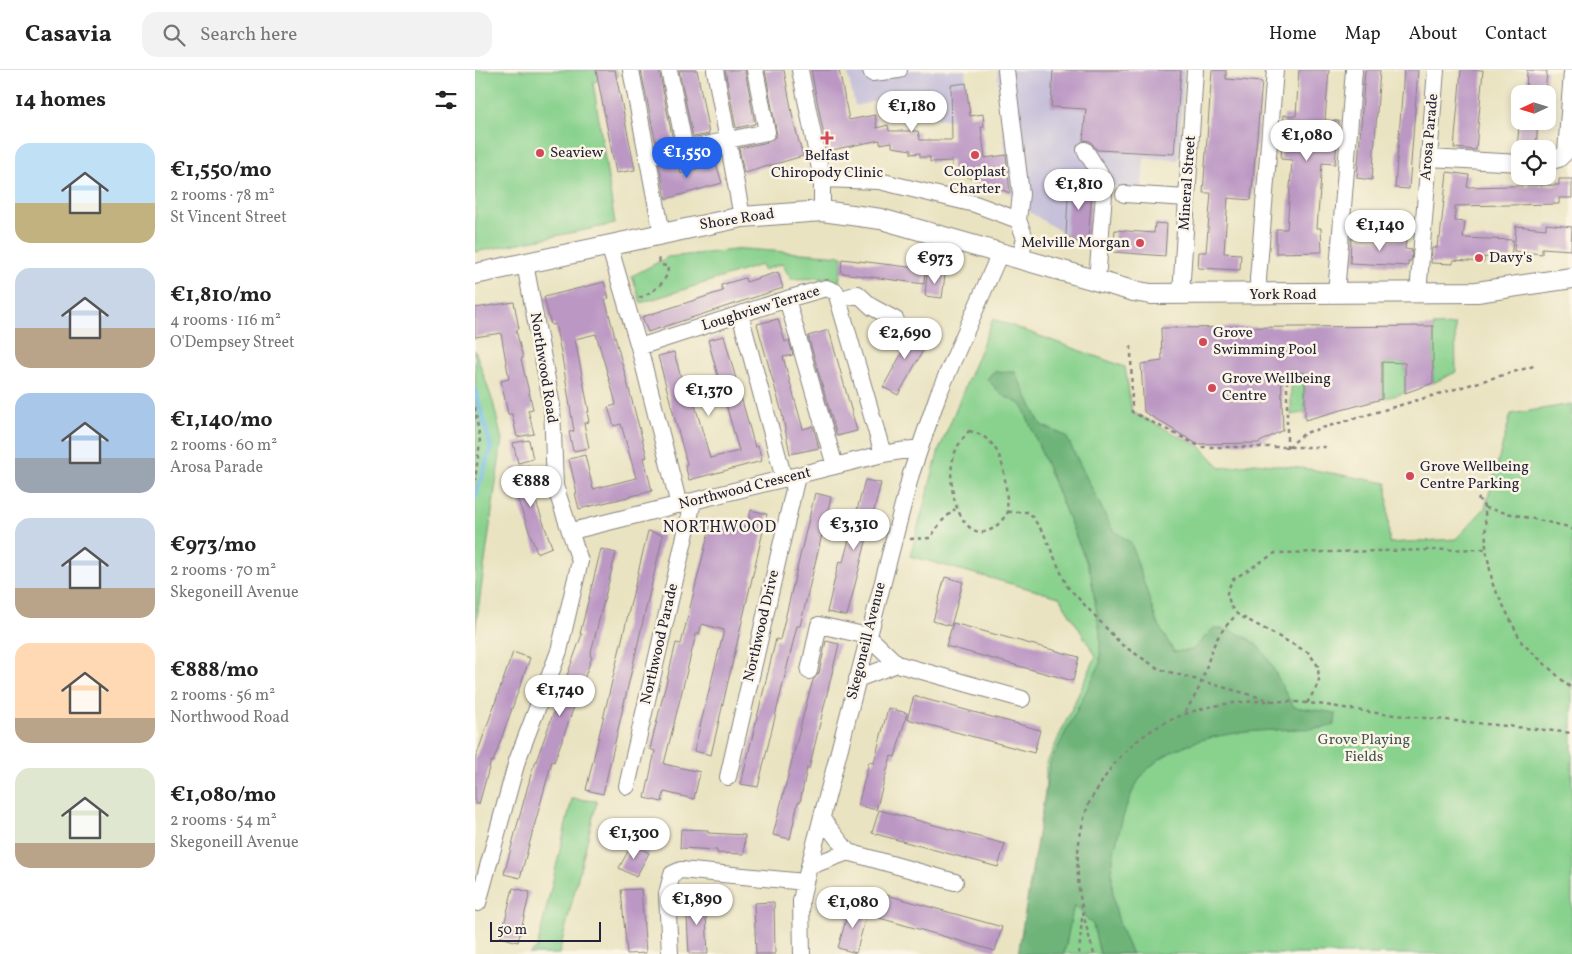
<!DOCTYPE html>
<meta charset="utf-8">
<style>
body{margin:0;font-family:Vollkorn,serif;background:#f2f2f2;color:#222;height:100vh;display:flex;flex-direction:column;font-size:19px;white-space:nowrap}
*{box-sizing:border-box;margin:0}
p{font-size:16px;color:#767676}
.icon{flex:none;width:28px;height:28px;fill:none;stroke:currentColor;stroke-width:2;stroke-linecap:round;stroke-linejoin:round}
.map{position:relative;flex:1;overflow:hidden}
.drawer{display:flex;flex-direction:column;background:#fff;width:475px}
.drawer>*{flex:none}
.needle{width:32px;rotate:266deg}
.tools{position:absolute;left:1036px;top:15px;display:grid;gap:10px}
.tools a{display:grid;place-items:center;width:45px;height:45px;border-radius:10px;background:#fff;box-shadow:0 2px 8px #0003;font-size:25px}
.scale{position:absolute;left:15px;bottom:12px;width:111px;box-sizing:border-box;padding-left:5px;border:2px solid #22223b;border-top:0;font-size:14px;line-height:18px;white-space:nowrap;color:#22223b;-webkit-text-stroke:4px #fcf5e5;paint-order:stroke}
.price{position:absolute;translate:-50% -42px;padding:0 11px;border-radius:18px;background:#fff;color:#222;font-size:16px;line-height:32px;filter:drop-shadow(0 1px 2px #0008)}
.price::after{content:'';position:absolute;left:50%;top:30px;width:15px;height:11px;margin-left:-8px;background:inherit;clip-path:polygon(0 0,100% 0,50% 100%)}
.price.active{background:#2563eb;color:#fff}
ul{padding:0;list-style:none}
li{display:flex;align-items:center;gap:15px;height:125px;padding:0 15px}
li span{display:grid;place-items:center;flex:none;width:140px;height:100px;border-radius:15px;color:#555}
li>.icon{margin-inline-start:auto}
span .icon{width:60px;height:60px;fill:#fffc;stroke-width:1}
li b{font-size:21px}
h2{display:flex;justify-content:space-between;align-items:center;height:60px;padding:0 15px;font-size:21px}
header{display:flex;align-items:center;gap:30px;box-sizing:border-box;height:70px;padding:0 25px;background:#fff;border-bottom:1px solid #e0e0e0}
header strong{font-size:24px}
nav{display:flex;gap:28px;margin-inline-start:auto;font-size:18px}
.search{width:350px;height:45px;background:#f2f2f2;display:flex;align-items:center;gap:12px;box-sizing:border-box;padding:0 18px;border-radius:15px;color:#767676;font-size:19px}
main{display:flex;flex:1;min-height:0}
.map>svg:first-child{display:block}
</style>
<header>
<strong>Casavia</strong>
<div class="search"><svg class="icon" aria-label="search" viewBox="0 0 24 24"><circle cx="10" cy="10" r="6"/><path d="M15 15l6 6"/></svg>Search here</div>
<nav><a>Home</a><a>Map</a><a>About</a><a>Contact</a></nav>
</header>
<main>
<section class="drawer">
<h2>14 homes<svg class="icon" aria-label="filters" viewBox="0 0 24 24"><path d="M4 7h16M4 17h16"/><circle cx="9" cy="7" r="2"/><circle cx="15" cy="17" r="2"/></svg></h2>
<ul>
<li><span style="background:linear-gradient(#bfe0f5 60%,#c2b280 0)"><svg class="icon" aria-label="home" viewBox="0 0 24 24"><path d="M3 11l9-7 9 7M6 9v11h12V9"/></svg></span><div><b>€1,550/mo</b><p>2 rooms · 78 m²</p><p>St Vincent Street</p></div></li>
<li><span style="background:linear-gradient(#c9d6e8 60%,#b9a48a 0)"><svg class="icon" aria-label="home" viewBox="0 0 24 24"><path d="M3 11l9-7 9 7M6 9v11h12V9"/></svg></span><div><b>€1,810/mo</b><p>4 rooms · 116 m²</p><p>O'Dempsey Street</p></div></li>
<li><span style="background:linear-gradient(#a9c7e8 65%,#9aa5b1 0)"><svg class="icon" aria-label="home" viewBox="0 0 24 24"><path d="M3 11l9-7 9 7M6 9v11h12V9"/></svg></span><div><b>€1,140/mo</b><p>2 rooms · 60 m²</p><p>Arosa Parade</p></div></li>
<li><span style="background:linear-gradient(#c9d6e8 70%,#b9a48a 0)"><svg class="icon" aria-label="home" viewBox="0 0 24 24"><path d="M3 11l9-7 9 7M6 9v11h12V9"/></svg></span><div><b>€973/mo</b><p>2 rooms · 70 m²</p><p>Skegoneill Avenue</p></div></li>
<li><span style="background:linear-gradient(#ffd9b3 75%,#b9a48a 0)"><svg class="icon" aria-label="home" viewBox="0 0 24 24"><path d="M3 11l9-7 9 7M6 9v11h12V9"/></svg></span><div><b>€888/mo</b><p>2 rooms · 56 m²</p><p>Northwood Road</p></div></li>
<li><span style="background:linear-gradient(#dfe7d0 75%,#b9a48a 0)"><svg class="icon" aria-label="home" viewBox="0 0 24 24"><path d="M3 11l9-7 9 7M6 9v11h12V9"/></svg></span><div><b>€1,080/mo</b><p>2 rooms · 54 m²</p><p>Skegoneill Avenue</p></div></li>
</ul>
</section>
<div class="map">
<svg width="1097" height="884" viewBox="0 0 1097 884">
<rect width="100%" height="100%" fill="#fcf5e5"/>
<filter id="ink" filterUnits="userSpaceOnUse"><feTurbulence type="fractalNoise" baseFrequency=".02" numOctaves="2"/><feDisplacementMap in="SourceGraphic" scale="10" xChannelSelector="R" yChannelSelector="G"/><feConvolveMatrix kernelMatrix="1 2 1 2 8 2 1 2 1" color-interpolation-filters="sRGB"/></filter>
<filter id="wash" filterUnits="userSpaceOnUse"><feTurbulence type="fractalNoise" baseFrequency=".0096" numOctaves="4" result="noise"/><feDisplacementMap in="SourceGraphic" scale="20" xChannelSelector="R" yChannelSelector="G"/><feGaussianBlur stdDeviation="1.12" result="paint"/><feColorMatrix in="noise" values="0 0 0 0 0 0 0 0 0 0 0 0 0 0 0 0 0 1.4 0 .05"/><feComposite in="paint" operator="in"/></filter>
<g filter="url(#wash)">
<rect width="100%" height="100%" fill="#e9e3c1"/>
<!-- industrial -->
<path fill="#c6c0da" d="M372,0h118l1,13 -15,2 1,35 -59,-7 -10,-14 -28,7z
M522,0h187l-6,90 -34,-2 -2,33 -73,-12 -3,56 -35,-22 -21,-20z"/>
<!-- green -->
<path fill="#89d28e" stroke="#567a64" d="M0,0h141l2,6 -25,6 22,142 -140,28z
M269,179l99,7 -4,26 -12,-4 -36,1 -9,-15 -19,6 -2,-5 -120,38 -9,-27 36,-19z
M518,249l132,48 7,45 69,35 20,21 34,-5 54,6 78,14 2,60 67,-4 29,-31 26,-94 61,-10v550h-553l26,-125 1,-64 50,-109 -37,-59 -149,-41 29,-106z
M980,255l1,47 -23,11v-57z
M0,280l18,52 9,38 -27,192z
M907,292l23,1v30l-23,6z
M830,303v40l-14,2v-41z
M97,729l25,2 -38,153h-30l8,-6z"/>
<!-- forest -->
<path fill="#6eb479" stroke="#486b5a" d="M518,302h22l26,53 25,11 46,93 19,14 26,80 17,29 18,-2 22,-22c55,6 55,40 80,79l42,6 -1,11 -11,4c-55,3 -132,-1 -175,40 -18,17 -25,45 -31,68 -12,41 -5,81 14,118h-32l-7,-29 -19,-20 -10,49h-46l32,-191 50,-99v-31l-10,-62 -68,-166 -20,-10 -15,-16z"/>
<g fill="none" stroke-linecap="round" stroke-linejoin="round">
<!-- stream -->
<path stroke="#70bbe9" stroke-width="4.5" d="M0,320l16,57 -16,51"/>
</g>
<g id="blocks">
<!-- building -->
<path fill="#bb97c4" d="M121,0h19l20,100 -19,3z
M166,0h18l14,71 -17,3z
M204,0h18l12,64 -16,3z
M250,0h20l10,54 -19,4z
M290,0h19l10,54 9,32 -59,17 -5,-25 30,-6 8,-7z
M336,0h28l10,50 26,-5 2,13 11,-3 1,6h29l2,9h32l-1,-55 15,-2 4,33 13,-2 1,13h-3l4,31 21,-3 4,38 -58,-22v-10l-22,1v-5h-10v-4l-9,1v-4l-19,-3v-5l-12,2v-4l-53,11z
M578,0h128l-7,84 -77,-4 -7,-9 -7,-1 3,-31 -35,-2z
M737,0h14v9l36,3 -11,118 -23,-2 -4,55 17,1 -1,16 -42,-2 1,-16h7l5,-59h-8z
M824,0h30l-4,50 14,1 -4,43 -13,-1 -5,65h4l1,24 -46,1v-24h11l5,-69 -11,-1 3,-44 12,1z
M890,0h15l-8,110 -15,-2z
M929,0h14l-9,119 -14,-1z
M986,0h22l-7,80 -22,-2z
M1052,0l20,1 -2,23 -19,-2z
M1047,51h16l-2,28h-19l2,-23h3z
M204,90l2,14 35,-11 6,20 -56,16 -7,-35z
M972,102l22,3 -2,12 92,-2v-6h13v19h-13v6l-104,2v15l10,1 -2,16 50,2 -2,19 -27,-2v5l-31,-2v4l-22,-1 1,-15h5l1,-10h2z
M594,109l24,3 -6,66 -21,-13z
M680,153l12,1 -2,32 -52,-4 2,-22 39,3z
M1071,154l26,3 -1,23 -29,-2v6l-28,-3 2,-25 30,3z
M876,168l55,3 -1,8 7,1 -1,11h-3v5l-58,-3z
M367,189l83,10 -1,15 -83,-11z
M303,202l5,16 -135,44 -6,-15 81,-26 -2,-6 24,-7 1,4z
M452,203l18,2 -3,23 -17,-2z
M129,212l5,16 -4,1 42,158 -3,1 8,33 -73,18 -4,-16h2l-8,-34 16,-4 8,34 43,-11 -15,-54 -7,2 -6,-19 8,-2 -2,-9 -18,-62 -21,5 14,73h-2l2,10 -5,1 5,25 -16,3 -4,-19 5,-1 -12,-74 -7,-33 -4,1 -7,-28z
M39,232l5,27 -3,1 7,28 -2,1 12,50 -5,1 6,24 -17,3 -5,-23h-4l-7,-33 8,-2 -8,-46 -26,4v-29z
M303,249l7,23 4,-2 4,15 -10,2 20,72 10,-3 6,22 -29,6 -8,-41 -25,-89z
M958,256v57l-28,10v-30l-23,-1v37l-77,21v-47l-24,1 2,56 -25,13 -61,1 -53,-32 -3,-48 21,-3 -1,-33z
M354,260l28,101 -20,5 -29,-100z
M424,260l12,7 2,-4 15,9 -30,53 -15,-8 20,-36 -12,-6z
M249,266l31,111 3,-1 4,15 -73,19 -4,-15 2,-1 -29,-108 16,-4 13,48 6,-2 17,60 29,-7 -31,-111z
M54,370l4,19 -15,4 -5,-20z
M54,395l4,20h-3l22,62 -15,6 -19,-53 -6,-31z
M390,410l16,3 -34,133 -20,-4 12,-51 4,1z
M340,423l16,4 -31,129h-3l-39,161 -17,-3 35,-145 4,1z
M276,440l16,4 -56,241 -17,-4 30,-121 -22,-6 -3,10h-3l-32,130 36,8 -6,27 -30,-7 -2,10 -17,-4 10,-47 -5,-2 12,-49 14,-57 5,1 31,-125 35,8z
M173,461l15,4 -60,259 -17,-4z
M126,479l15,4 -26,103 2,1 -38,105 -2,-1 -32,117 -16,-4 29,-107h1l48,-133h-2z
M470,507l18,5 -12,44 -18,-5z
M478,553l126,34 -6,24 -127,-35z
M351,571l13,3 -30,125 -2,-1 -7,34h-2l-8,37 -17,-4 34,-134 6,-21 6,-7z
M38,582l17,6 -37,104 -2,-1 -12,43h-4v-44z
M439,626l126,34 -6,23 -127,-34z
M413,638l19,5 -12,44 -4,-1 -15,54 -18,-5 11,-43 5,1z
M404,740l126,34 -7,23 -126,-34z
M206,759l27,1v3l37,2 -1,19 -27,-1v-3l-37,-2z
M157,774l17,9 -13,24 -17,-9z
M38,818l17,4 -12,50 -17,-5z
M166,819l5,64 -19,1 -6,-64z
M401,822l126,35 -7,24 -126,-36z
M230,827l3,57h-19l-3,-56z
M299,832l1,52h-19l-2,-51z
M375,835l18,4 -12,44 -18,-5z"/>
</g>
</g>
<g filter="url(#ink)">
<use href="#blocks" fill-opacity="0" stroke="#86827e" stroke-width="1"/>
<g fill="none" stroke-linecap="round" stroke-linejoin="round">
<!-- minor casing -->
<g stroke="#86827e" stroke-width="18">
<path id="minor" d="M156,0l31,164
M194,0l16,79 82,-17 -12,-62
M240,0l27,147
M325,0l22,109v32
M396,0l1,3 27,-3
M531,0l15,124 -3,26
M610,80l20,32 -8,98
M172,86l38,-7
M954,88l91,5
M1072,92l12,-3 7,-7 6,-80
M347,109l57,2 96,23 43,16 7,18 -5,20
M649,124l63,4
M134,175l30,102 40,158
M861,224l18,-224
M943,224l18,-224
M706,225l14,-225
M784,225l-1,-16 17,-209
M312,229l48,167
M364,230l19,-6 14,13 24,13
M265,244l44,165
M164,277l148,-48 39,-11 10,4 47,162
M97,461l311,-77 36,-6
M334,601l10,-46 49,11 29,28 125,35
M382,609l40,-15
M253,707l69,-301
M152,716l66,-284
M347,749l26,33 107,30
M335,796l38,-14
M3,833l39,-142 42,-110 21,-90 -25,-75 -3,-80 -27,-142
M195,884l-3,-60 5,-20 9,-4 124,12
M327,884l-1,-53 4,-19 106,-408 27,-79 62,-142"/>
</g>
<!-- major casing -->
<g stroke="#86827e" stroke-width="22">
<path id="major" d="M0,204l267,-57 80,-6 59,8 252,72 18,3 326,-2 95,-14"/>
</g>
<!-- path -->
<path stroke="#86827e" stroke-width="2.5" stroke-dasharray="4 4" stroke-linecap="butt" d="M164,228c15,-7 29,-15 29,-32l-7,-1 -4,-9
M656,276l1,66 69,35h128
M0,337l5,35 -5,38
M494,361c38,8 36,50 39,81 -38,58 -69,-24 -52,-62 3,-7 8,-13 13,-19z
M813,377l17,-14 229,-67
M812,378v-74
M1003,428l7,10 1,41
M1010,438l84,19 3,3
M533,442h21l15,22 23,52 55,59 37,24 113,32
M435,469l20,-1 11,-16 14,-13
M832,633l12,-20 -1,-17 -9,-13 -72,-39 -6,-7 -4,-14 5,-13 43,-27 211,-4 7,36 29,58 50,46
M710,642c6,-10 14,-21 17,-32 12,-33 8,-38 35,-66
M604,884l3,-36
M619,884c-15,-51 -25,-95 -6,-148 3,-9 10,-17 15,-26 44,-71 124,-85 203,-77 26,2 52,8 78,11 63,6 125,12 188,19"/>
<!-- minor -->
<use href="#minor" stroke="#fff" stroke-width="16"/>
<!-- major -->
<use href="#major" stroke="#fff" stroke-width="20"/>
</g>
</g>
<!-- markers -->
<g fill="#d1495b" stroke="#fcf5e5" stroke-width="2">
<path d="M349.5 60.5h5v5h5v5h-5v5h-5v-5h-5v-5h5z"/>
<circle cx="65" cy="83" r="5"/>
<circle cx="500" cy="85" r="5"/>
<circle cx="665" cy="173" r="5"/>
<circle cx="1004" cy="188" r="5"/>
<circle cx="728" cy="272" r="5"/>
<circle cx="737" cy="318" r="5"/>
<circle cx="935" cy="406" r="5"/>
</g>
<g text-anchor="middle" dominant-baseline="central" stroke-width="5" stroke-linejoin="round" paint-order="stroke">
<!-- street labels -->
<g font-size="15" fill="#22223b" stroke="#fcf5e5">
<text transform="translate(955 67) rotate(-85)">Arosa Parade</text>
<text transform="translate(713 113) rotate(-86)">Mineral Street</text>
<text transform="translate(262 150) rotate(-9)">Shore Road</text>
<text x="808" y="225">York Road</text>
<text transform="translate(286 239) rotate(-17)">Loughview Terrace</text>
<text transform="translate(68 298) rotate(81)">Northwood Road</text>
<text transform="translate(270 419) rotate(-14)">Northwood Crescent</text>
<text transform="translate(287 556) rotate(-77)">Northwood Drive</text>
<text transform="translate(392 571) rotate(-76)">Skegoneill Avenue</text>
<text transform="translate(185 574) rotate(-77)">Northwood Parade</text>
</g>
<!-- poi labels -->
<g font-size="15" fill="#22223b" stroke="#fcf5e5" text-anchor="start">
<text x="75" y="83">Seaview</text>
<text x="352" y="86" text-anchor="middle">Belfast<tspan x="352" dy="17">Chiropody Clinic</tspan></text>
<text x="500" y="102" text-anchor="middle">Coloplast<tspan x="500" dy="17">Charter</tspan></text>
<text x="655" y="173" text-anchor="end">Melville Morgan</text>
<text x="1014" y="188">Davy's</text>
<text x="738" y="263">Grove<tspan x="738" dy="17">Swimming Pool</tspan></text>
<text x="747" y="309">Grove Wellbeing<tspan x="747" dy="17">Centre</tspan></text>
<text x="945" y="397">Grove Wellbeing<tspan x="945" dy="17">Centre Parking</tspan></text>
</g>
<!-- park labels -->
<g font-size="15" fill="#415754" stroke="#fcf5e5">
<text x="889" y="670">Grove Playing<tspan x="889" dy="17">Fields</tspan></text>
</g>
<!-- neighbourhood labels -->
<g font-size="16" letter-spacing="1" fill="#22223b" stroke="#fcf5e5">
<text x="245" y="458">NORTHWOOD</text>
</g>
</g>
</svg>
<div class="tools">
<a><svg class="needle" viewBox="-14 -14 28 28"><path d="M0-13l5 13h-10z" fill="#e53935"/><path d="M0 13l5-13h-10z" fill="#767676"/></svg></a>
<a><svg class="icon" aria-label="locate" viewBox="0 0 24 24"><circle cx="12" cy="12" r="6"/><path d="M12 2v4M12 18v4M2 12h4M18 12h4"/></svg></a>
</div>
<div class="scale">50 m</div>
<b class="price" style="left:437px;top:63px">€1,180</b>
<b class="price" style="left:832px;top:92px">€1,080</b>
<b class="price active" style="left:212px;top:109px">€1,550</b>
<b class="price" style="left:604px;top:141px">€1,810</b>
<b class="price" style="left:905px;top:182px">€1,140</b>
<b class="price" style="left:460px;top:215px">€973</b>
<b class="price" style="left:430px;top:290px">€2,690</b>
<b class="price" style="left:234px;top:347px">€1,370</b>
<b class="price" style="left:56px;top:438px">€888</b>
<b class="price" style="left:379px;top:481px">€3,310</b>
<b class="price" style="left:85px;top:647px">€1,740</b>
<b class="price" style="left:159px;top:790px">€1,300</b>
<b class="price" style="left:222px;top:856px">€1,890</b>
<b class="price" style="left:378px;top:859px">€1,080</b>
</div>
</main>
